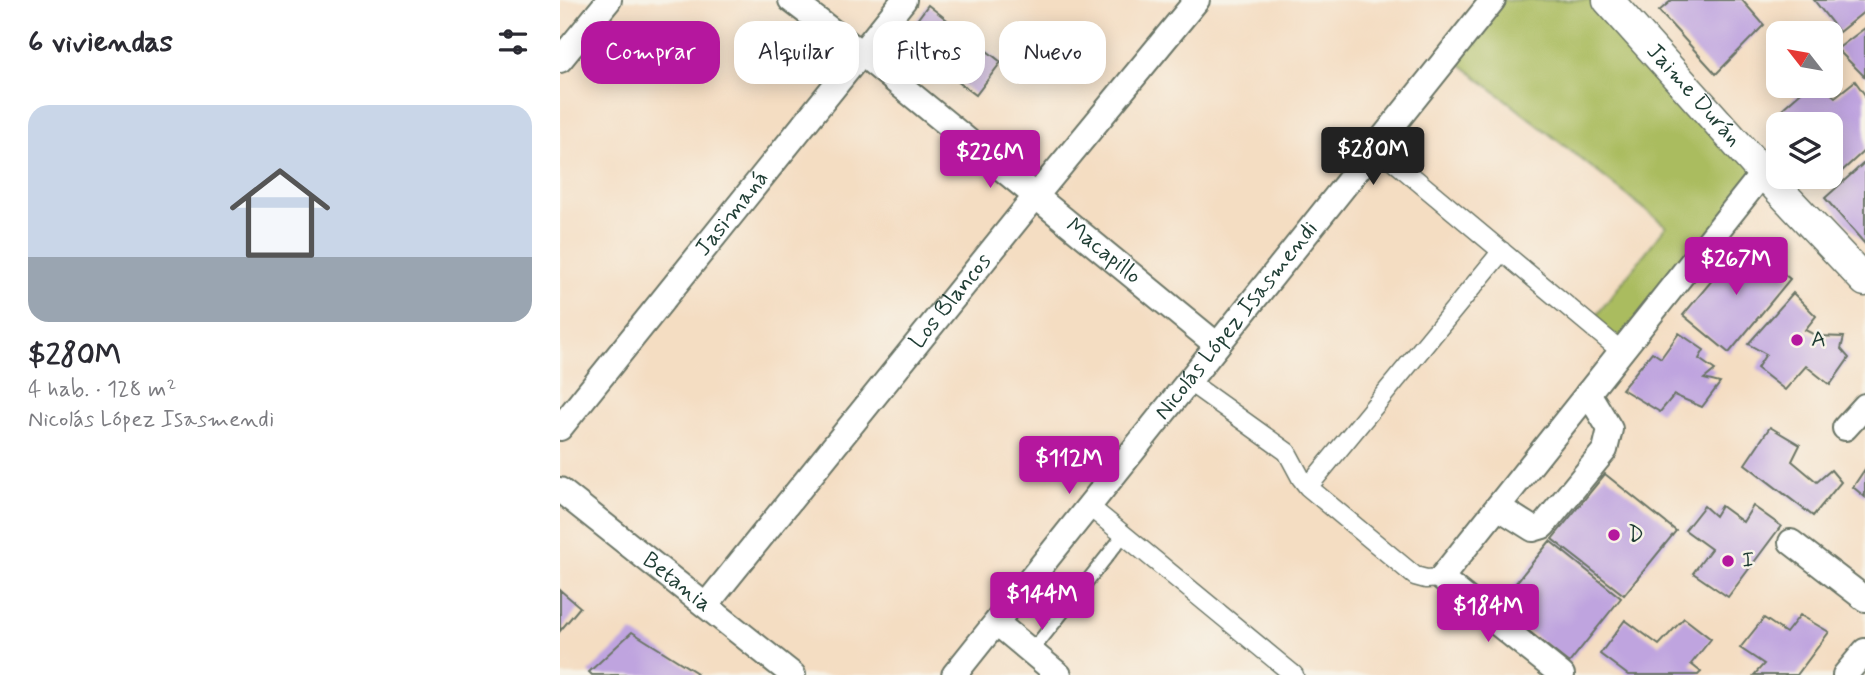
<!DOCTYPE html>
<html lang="es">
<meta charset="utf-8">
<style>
body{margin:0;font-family:Mynerve,sans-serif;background:#f2f2f3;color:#2b2b33;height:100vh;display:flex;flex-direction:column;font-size:26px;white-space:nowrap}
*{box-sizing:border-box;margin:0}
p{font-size:23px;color:#7c7c81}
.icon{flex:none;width:38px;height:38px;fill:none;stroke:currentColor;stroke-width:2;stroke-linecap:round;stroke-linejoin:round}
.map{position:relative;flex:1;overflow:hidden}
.details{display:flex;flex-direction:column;background:#fff;width:560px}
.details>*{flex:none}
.top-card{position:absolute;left:21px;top:21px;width:665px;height:63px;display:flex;gap:14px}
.needle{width:46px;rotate:301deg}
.fabs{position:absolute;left:1206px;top:21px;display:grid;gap:14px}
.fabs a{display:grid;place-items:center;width:77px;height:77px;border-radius:14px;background:#fff;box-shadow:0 4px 18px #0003;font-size:35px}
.price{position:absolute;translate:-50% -60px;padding:0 16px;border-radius:7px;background:#b5179e;color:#fff;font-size:23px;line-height:46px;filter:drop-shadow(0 2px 4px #0008)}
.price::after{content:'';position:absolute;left:50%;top:42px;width:21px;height:16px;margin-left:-10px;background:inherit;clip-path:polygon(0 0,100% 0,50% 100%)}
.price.current{background:#222;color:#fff}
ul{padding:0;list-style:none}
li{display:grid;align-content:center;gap:14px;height:371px;padding:0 28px}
li span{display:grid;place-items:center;height:217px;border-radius:21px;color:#555}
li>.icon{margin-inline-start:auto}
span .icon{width:126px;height:126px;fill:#fffc;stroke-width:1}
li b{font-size:30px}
h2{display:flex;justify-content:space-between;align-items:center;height:84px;padding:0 28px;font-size:30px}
.chip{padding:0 24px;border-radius:21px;background:#fff;box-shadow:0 4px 18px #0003;font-size:24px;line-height:63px}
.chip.current{background:#b5179e;color:#fff}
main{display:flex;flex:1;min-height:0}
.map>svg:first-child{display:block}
</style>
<main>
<section class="details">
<h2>6 viviendas<svg class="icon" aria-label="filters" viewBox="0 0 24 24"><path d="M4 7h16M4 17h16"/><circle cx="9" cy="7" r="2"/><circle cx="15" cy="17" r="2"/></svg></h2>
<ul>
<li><span style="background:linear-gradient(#c9d6e8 70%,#9aa5b1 0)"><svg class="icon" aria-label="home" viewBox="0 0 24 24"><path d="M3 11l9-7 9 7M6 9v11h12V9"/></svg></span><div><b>$280M</b><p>4 hab. · 128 m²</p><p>Nicolás López Isasmendi</p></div></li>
</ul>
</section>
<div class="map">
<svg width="1305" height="675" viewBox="0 0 1305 675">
<rect width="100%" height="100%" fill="#f7f3e8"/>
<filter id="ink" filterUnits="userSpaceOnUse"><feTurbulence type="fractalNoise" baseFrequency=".0143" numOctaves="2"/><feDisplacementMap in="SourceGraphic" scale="14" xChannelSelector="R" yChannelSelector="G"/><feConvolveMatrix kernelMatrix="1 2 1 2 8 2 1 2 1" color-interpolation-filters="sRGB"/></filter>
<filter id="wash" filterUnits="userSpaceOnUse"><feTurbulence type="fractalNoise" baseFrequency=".00686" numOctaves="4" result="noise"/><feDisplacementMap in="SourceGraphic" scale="28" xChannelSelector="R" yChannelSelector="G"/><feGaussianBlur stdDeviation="1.57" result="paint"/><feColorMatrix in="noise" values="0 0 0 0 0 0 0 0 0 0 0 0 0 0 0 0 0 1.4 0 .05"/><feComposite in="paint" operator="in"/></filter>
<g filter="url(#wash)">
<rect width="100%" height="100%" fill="#f4ddc2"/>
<!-- green -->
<path fill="#aabc5f" stroke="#647c4a" stroke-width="2" d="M933,0h115l150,167 -137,184 -32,-26 77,-99 -217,-171z"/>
<g id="blocks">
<!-- building -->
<path fill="#bfa4df" d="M1112,0h70l22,25 -48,49 -57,-63z
M1254,0h51v11l-26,21z
M368,5l73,57 -25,33 -61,-45 -4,-22z
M1305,28v49l-28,-28z
M1295,81l10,14v55l-23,21 -12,-13v-34h-32l-15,-16 25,-22h14l13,11z
M1305,162v82l-40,-46z
M1184,242l46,37 -61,74 -46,-38z
M1233,293l23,23 -11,14 12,6 27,1 -3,12 8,9 -19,27 -24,-19 -21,24 -28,-22 9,-14 -18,-10z
M1119,333l25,17 -5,9 16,11 -11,9 16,4 -18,24 -28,-12 -14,17 -38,-23 30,-37 9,6z
M1210,427l30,18 -8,16 25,21 14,-12 10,12 -28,34 -68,-52z
M1305,469v28l-12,-10z
M1045,474l71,57 -52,64 -72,-56z
M1144,506l11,10 6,-10 22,16 10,-16 28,20 -53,71 -35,-24 18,-24 -26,-19z
M990,541l71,57 -52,65 -72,-57z
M0,590l20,17 -20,24z
M1240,615l29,17 -32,43h-43l10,-11 -24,-16 24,-30 22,15z
M1124,618l27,21 -20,25 10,8 -3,3h-70l-28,-21 25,-34 34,25z
M72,632l65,41 -2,2h-103l-3,-3z"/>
</g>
</g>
<g filter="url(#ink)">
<use href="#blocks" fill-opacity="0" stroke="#6a7566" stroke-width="2"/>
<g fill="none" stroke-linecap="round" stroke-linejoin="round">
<!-- service casing -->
<g stroke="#6a7566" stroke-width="16">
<path id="service" d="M471,652l92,-116"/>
</g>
<!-- pedestrian casing -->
<g stroke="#6a7566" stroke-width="21">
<path id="pedestrian" d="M817,147l244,204
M628,381l99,71 14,26 7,9 107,89 11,3 15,-1
M748,487l194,-236
M530,507l204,168"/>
</g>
<!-- minor casing -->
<g stroke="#6a7566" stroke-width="28">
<g id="minor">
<path id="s1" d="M231,0l70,53 356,292"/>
<path d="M0,60l49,-60"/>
<path id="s2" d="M0,428l344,-428"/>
<path d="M1285,428l20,-22"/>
<path id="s3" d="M0,490l233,185"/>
<path d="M938,507l35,22 10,-3 62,-76 5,-21 -22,-36"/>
<path d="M1231,542l74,57"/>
<path id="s4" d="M146,605l329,-408 162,-197"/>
<path d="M437,623l62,52"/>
<path id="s5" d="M394,675l539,-675"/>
<path d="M1002,675l-121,-97 322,-405"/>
<path d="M1285,675l20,-24"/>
</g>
</g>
<!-- tertiary casing -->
<g stroke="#6a7566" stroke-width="33">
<g id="tertiary">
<path id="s6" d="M1048,0l155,173 102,108"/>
</g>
</g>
<!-- service -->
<use href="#service" stroke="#fff" stroke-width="12"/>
<!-- pedestrian -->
<use href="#pedestrian" stroke="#fff" stroke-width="18"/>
<!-- minor -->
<use href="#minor" stroke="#fff" stroke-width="24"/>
<!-- tertiary -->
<use href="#tertiary" stroke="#fff" stroke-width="30"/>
</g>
</g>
<!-- markers -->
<g fill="#b5179e" stroke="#f7f3e8" stroke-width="2.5">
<circle cx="1237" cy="340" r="7"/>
<circle cx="1054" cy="535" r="7"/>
<circle cx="1168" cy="561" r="7"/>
</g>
<g text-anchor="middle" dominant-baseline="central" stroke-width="5" stroke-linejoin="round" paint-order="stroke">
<!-- street labels -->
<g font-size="23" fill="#1f3d34" stroke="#f7f3e8">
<text stroke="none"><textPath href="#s6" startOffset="128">Jaime Durán</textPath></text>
<text stroke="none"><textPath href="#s2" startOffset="275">Jasimaná</textPath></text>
<text stroke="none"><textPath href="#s1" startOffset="401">Macapillo</textPath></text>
<text stroke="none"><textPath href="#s4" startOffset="390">Los Blancos</textPath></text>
<text stroke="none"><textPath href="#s5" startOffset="453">Nicolás López Isasmendi</textPath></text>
<text stroke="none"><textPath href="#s3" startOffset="149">Betania</textPath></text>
</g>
<!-- poi labels -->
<g font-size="23" fill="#1f3d34" stroke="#f7f3e8" text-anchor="start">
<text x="1251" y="340">A</text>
<text x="1068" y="535">D</text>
<text x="1182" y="561">I</text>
</g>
</g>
</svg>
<div class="fabs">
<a><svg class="needle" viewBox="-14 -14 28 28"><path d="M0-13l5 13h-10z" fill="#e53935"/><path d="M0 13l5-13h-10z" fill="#7c7c81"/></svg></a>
<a><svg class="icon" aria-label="layers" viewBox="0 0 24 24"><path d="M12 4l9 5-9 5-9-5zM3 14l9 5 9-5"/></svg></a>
</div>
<b class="price current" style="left:813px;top:187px">$280M</b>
<b class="price" style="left:430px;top:190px">$226M</b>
<b class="price" style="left:1176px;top:297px">$267M</b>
<b class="price" style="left:509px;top:496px">$112M</b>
<b class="price" style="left:482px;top:632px">$144M</b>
<b class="price" style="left:928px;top:644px">$184M</b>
<div class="top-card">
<a class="chip current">Comprar</a>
<a class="chip">Alquilar</a>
<a class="chip">Filtros</a>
<a class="chip">Nuevo</a>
</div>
</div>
</main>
